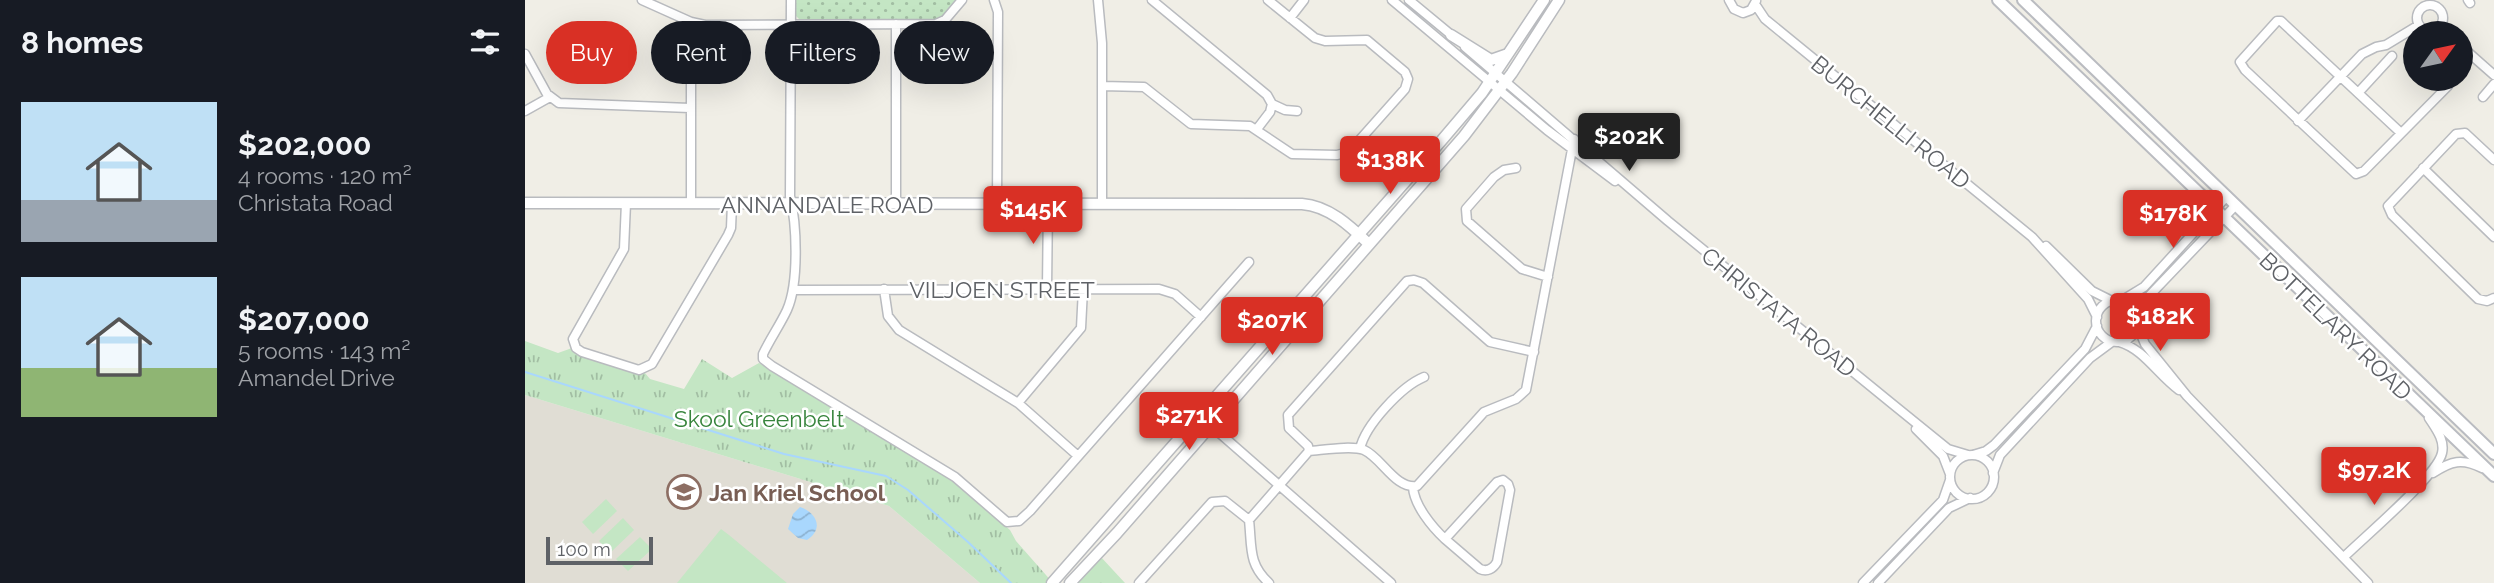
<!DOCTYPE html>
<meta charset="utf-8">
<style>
body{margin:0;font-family:Raleway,sans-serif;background:#242831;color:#f1f3f6;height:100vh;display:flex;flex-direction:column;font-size:26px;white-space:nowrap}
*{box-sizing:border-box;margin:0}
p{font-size:23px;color:#9ea1a6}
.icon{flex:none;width:38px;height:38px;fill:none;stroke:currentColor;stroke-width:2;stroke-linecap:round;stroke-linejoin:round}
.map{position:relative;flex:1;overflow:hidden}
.sheet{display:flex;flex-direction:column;background:#171b24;width:525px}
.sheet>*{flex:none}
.banner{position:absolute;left:21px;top:21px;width:665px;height:63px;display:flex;gap:14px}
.needle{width:46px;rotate:57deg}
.tools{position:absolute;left:1878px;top:21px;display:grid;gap:14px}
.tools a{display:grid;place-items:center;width:70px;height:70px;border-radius:50%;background:#171b24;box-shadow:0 7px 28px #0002;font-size:35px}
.scale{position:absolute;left:21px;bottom:18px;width:107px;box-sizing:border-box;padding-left:7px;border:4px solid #5e6166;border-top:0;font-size:19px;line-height:24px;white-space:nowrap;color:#5e6166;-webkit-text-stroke:5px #fff;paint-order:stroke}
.price{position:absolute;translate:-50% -60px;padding:0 16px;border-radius:7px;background:#d93025;color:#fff;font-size:23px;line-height:46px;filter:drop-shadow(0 2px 4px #0008)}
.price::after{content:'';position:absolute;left:50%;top:42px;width:21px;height:16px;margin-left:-10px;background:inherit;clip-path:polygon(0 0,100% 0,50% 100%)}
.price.selected{background:#222;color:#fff}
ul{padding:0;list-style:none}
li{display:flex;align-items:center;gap:21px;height:175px;padding:0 21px}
li span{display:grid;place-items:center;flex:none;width:196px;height:140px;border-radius:0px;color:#555}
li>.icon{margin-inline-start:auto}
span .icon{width:84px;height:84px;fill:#fffc;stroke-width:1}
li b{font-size:30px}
h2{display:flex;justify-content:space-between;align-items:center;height:84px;padding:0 21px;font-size:30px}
.pill{padding:0 24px;border-radius:32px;background:#171b24;box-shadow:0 7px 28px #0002;font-size:24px;line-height:63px}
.pill.selected{background:#d93025;color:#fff}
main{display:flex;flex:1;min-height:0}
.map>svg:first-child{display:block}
</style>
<main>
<section class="sheet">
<h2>8 homes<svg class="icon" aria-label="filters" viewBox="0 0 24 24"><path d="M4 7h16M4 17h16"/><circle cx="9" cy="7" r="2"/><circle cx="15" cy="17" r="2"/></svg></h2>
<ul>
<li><span style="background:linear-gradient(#bfe0f5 70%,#9aa5b1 0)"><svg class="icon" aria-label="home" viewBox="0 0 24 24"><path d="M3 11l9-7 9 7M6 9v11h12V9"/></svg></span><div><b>$202,000</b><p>4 rooms · 120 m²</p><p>Christata Road</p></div></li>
<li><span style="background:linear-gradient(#bfe0f5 65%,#8fb573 0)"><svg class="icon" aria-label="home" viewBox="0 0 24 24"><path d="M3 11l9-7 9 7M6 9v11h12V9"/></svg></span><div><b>$207,000</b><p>5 rooms · 143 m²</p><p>Amandel Drive</p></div></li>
</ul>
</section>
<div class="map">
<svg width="1969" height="583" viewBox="0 0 1969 583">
<defs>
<pattern id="grass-dots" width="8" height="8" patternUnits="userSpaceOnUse" patternTransform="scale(1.75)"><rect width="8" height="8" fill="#c4e6c4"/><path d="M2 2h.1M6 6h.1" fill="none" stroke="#a2bea3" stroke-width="1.8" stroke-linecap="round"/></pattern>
<pattern id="park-tufts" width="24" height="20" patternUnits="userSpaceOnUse" patternTransform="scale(1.75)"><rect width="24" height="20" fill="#c4e6c4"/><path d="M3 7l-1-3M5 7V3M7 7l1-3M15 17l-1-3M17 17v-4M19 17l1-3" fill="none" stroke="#a2bea3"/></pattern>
<pattern id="water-waves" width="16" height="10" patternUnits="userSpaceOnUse" patternTransform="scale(1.75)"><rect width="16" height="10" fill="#a9d7fd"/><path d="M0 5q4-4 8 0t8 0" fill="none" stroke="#8db2d1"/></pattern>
</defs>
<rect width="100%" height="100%" fill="#f0eee6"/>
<!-- education -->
<path fill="#e0ddd4" d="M0,395l364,111 91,77h-455z"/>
<!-- grass -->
<path fill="url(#grass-dots)" d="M270,0h162l-14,17 -9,3h-134l-5,-5z"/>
<!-- park -->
<path fill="url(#park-tufts)" d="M0,341l33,12 14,-5 7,7 57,19 9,-1 5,6 34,10 18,-30 30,19 27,-15 195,118 56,49 6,11 37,42h-73l-91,-77 -364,-111z
M575,556l25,27h-49z"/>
<!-- pitch -->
<path fill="#c4e6c4" d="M81,499l11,12 -24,23 -11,-12z
M98,518l11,12 -24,23 -11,-12z
M196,529l8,6 58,48h-110z
M115,537l12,12 -24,22 -12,-12z"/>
<!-- water -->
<path fill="url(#water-waves)" d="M275,507c17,6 24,22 7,33l-9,-2 -10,-9 5,-15z"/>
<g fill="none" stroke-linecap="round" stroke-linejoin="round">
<!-- stream -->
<path stroke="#a9d7fd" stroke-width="2" d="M0,372l259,82 102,22 22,14 60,52 43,41"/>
<!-- minor casing -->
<g stroke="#b9bbbf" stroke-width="11">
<path id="minor" d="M117,0l49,22 14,3 231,-1 9,-4 17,-20
M266,0l-1,196c7,29 9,87 -3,114 -7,15 -17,29 -24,44v5l9,7 183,111 52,45 12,-1 11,-10 219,-249
M469,0l4,12 -1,192
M573,0l4,43v161
M627,0l115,95 5,9 13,6 12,1
M867,0l155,130 68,51
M884,0l46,38
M1204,0l5,9 9,4 8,-3 5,-9
M1943,0l2,3
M1230,4l10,15 267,218 56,62 9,18
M1892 18a13 13 0 1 1 26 0a13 13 0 1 1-26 0Z
M765,18l14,-18
M1936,46l33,29
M940,47l203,174 222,181 58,47 20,6
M0,54l22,40 12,9 131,5
M577,86l42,1 47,37 59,2 42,28 45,1 12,-3 56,-63 3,-10 -3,-7 -38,-32 -42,1 -10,-3 -47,-38
M1833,93l34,-37
M1958,97l11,-13
M0,111l25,-14
M1773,121l64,-67 14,-7 10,-2 33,-20
M732,129l13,-17 2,-8
M1876,133l-120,-112h-4l-37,41 5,8 111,104 8,-3 84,-85
M1969,160l-29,-27 -9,1 -68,72 4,9 86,84 9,2 7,-3
M991,168l-12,2 -10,7 -28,32 1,12 55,48 26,8
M1898,168l71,69
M101,203l-2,46 -51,90 3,9 6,4 57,18 13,-6 76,-129 3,-7 1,-24
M166,203v-181
M371,204v-180
M1521,246l46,45 20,10
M522,288l1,-84
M359,289l4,27 11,14 119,73 60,53
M269,290l365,-1 16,5 26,23
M1571 321a21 21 0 1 1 42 0a21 21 0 1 1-42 0Z
M1596,301l23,-14 83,-91
M1612,316l13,-21 86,-90
M1612,325l8,19 42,52 181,187
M1594,342c25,7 39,33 60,48
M493,403l63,-75 2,-39
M675,416l191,167
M1391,429l27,27 7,18
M835,449c5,-24 42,-63 64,-72
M784,451l-1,-5 -19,-18 -1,-13 119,-134 7,-1 9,3 67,59 44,10
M1448,455l13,-4 8,-6 91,-96 12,-23
M1425 477a22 22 0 1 1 44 0a22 22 0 1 1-44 0Z
M1468,473l7,-18 90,-97 23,-17
M1908,473c18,-12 29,-15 49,-5
M888,487c1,18 19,40 32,52l52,-57 6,-2 5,4 2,6 -13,72c-4,7 -10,10 -17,7l-35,-30
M1819,557c19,-19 93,-81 98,-104 3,-13 -6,-24 -13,-35
M614,583l73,-81 13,-1 24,19
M744,583c-21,-19 -17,-36 -20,-63l60,-69c14,-1 43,-6 55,-1 18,8 31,39 53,36l67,-74 32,-13 10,-9 48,-251
M1338,583l80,-83 7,-20
M1353,583l71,-75 21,-10"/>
</g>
<!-- tertiary casing -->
<g stroke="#b9bbbf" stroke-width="13">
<path id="tertiary" d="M926,35l40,25 17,-6
M0,203l777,1c27,2 48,22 67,40
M527,583l390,-443 40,-47 62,-93
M545,583l47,-50 347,-397 48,-63 47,-73"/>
</g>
<!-- secondary casing -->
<g stroke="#babcc1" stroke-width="14">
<path id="secondary" d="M1473,0l496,476
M1498,0l471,454"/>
</g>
<!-- minor -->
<use href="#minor" stroke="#fff" stroke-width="8"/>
<!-- tertiary -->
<use href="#tertiary" stroke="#fff" stroke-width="10"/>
<!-- secondary -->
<use href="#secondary" stroke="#fff" stroke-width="10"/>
</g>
<!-- icons -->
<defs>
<g id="school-ring" transform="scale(1.75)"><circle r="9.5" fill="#fff" stroke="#8d6e63" stroke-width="1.5"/><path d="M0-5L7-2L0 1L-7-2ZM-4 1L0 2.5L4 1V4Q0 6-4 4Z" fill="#8d6e63"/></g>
</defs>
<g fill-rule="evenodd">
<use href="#school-ring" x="159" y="492"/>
</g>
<g text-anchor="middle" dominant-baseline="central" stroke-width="5" stroke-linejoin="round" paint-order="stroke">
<!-- street labels -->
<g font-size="23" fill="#5e6166" stroke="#fff">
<text transform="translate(1366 122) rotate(39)">BURCHELLI ROAD</text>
<text x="302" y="204">ANNANDALE ROAD</text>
<text x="477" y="289">VILJOEN STREET</text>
<text transform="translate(1254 312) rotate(39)">CHRISTATA ROAD</text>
<text transform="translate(1811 326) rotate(44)">BOTTELARY ROAD</text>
</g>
<!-- park labels -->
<g font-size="23" fill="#37843c" stroke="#fff">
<text x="234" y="418">Skool Greenbelt</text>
</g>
<!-- education labels -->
<g font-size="23" font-weight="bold" fill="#785e54" stroke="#fff" text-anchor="start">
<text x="184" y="492">Jan Kriel School</text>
</g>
</g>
</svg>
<div class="tools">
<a><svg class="needle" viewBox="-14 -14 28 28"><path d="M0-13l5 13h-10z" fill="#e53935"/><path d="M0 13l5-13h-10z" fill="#9ea1a6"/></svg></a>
</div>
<div class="scale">100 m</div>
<b class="price selected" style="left:1104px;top:173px">$202K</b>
<b class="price" style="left:865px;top:196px">$138K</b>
<b class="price" style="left:508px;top:246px">$145K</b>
<b class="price" style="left:1648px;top:250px">$178K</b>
<b class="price" style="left:1635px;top:353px">$182K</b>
<b class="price" style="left:747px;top:357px">$207K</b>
<b class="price" style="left:664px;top:452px">$271K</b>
<b class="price" style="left:1849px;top:507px">$97.2K</b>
<div class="banner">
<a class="pill selected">Buy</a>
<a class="pill">Rent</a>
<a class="pill">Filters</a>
<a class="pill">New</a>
</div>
</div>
</main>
